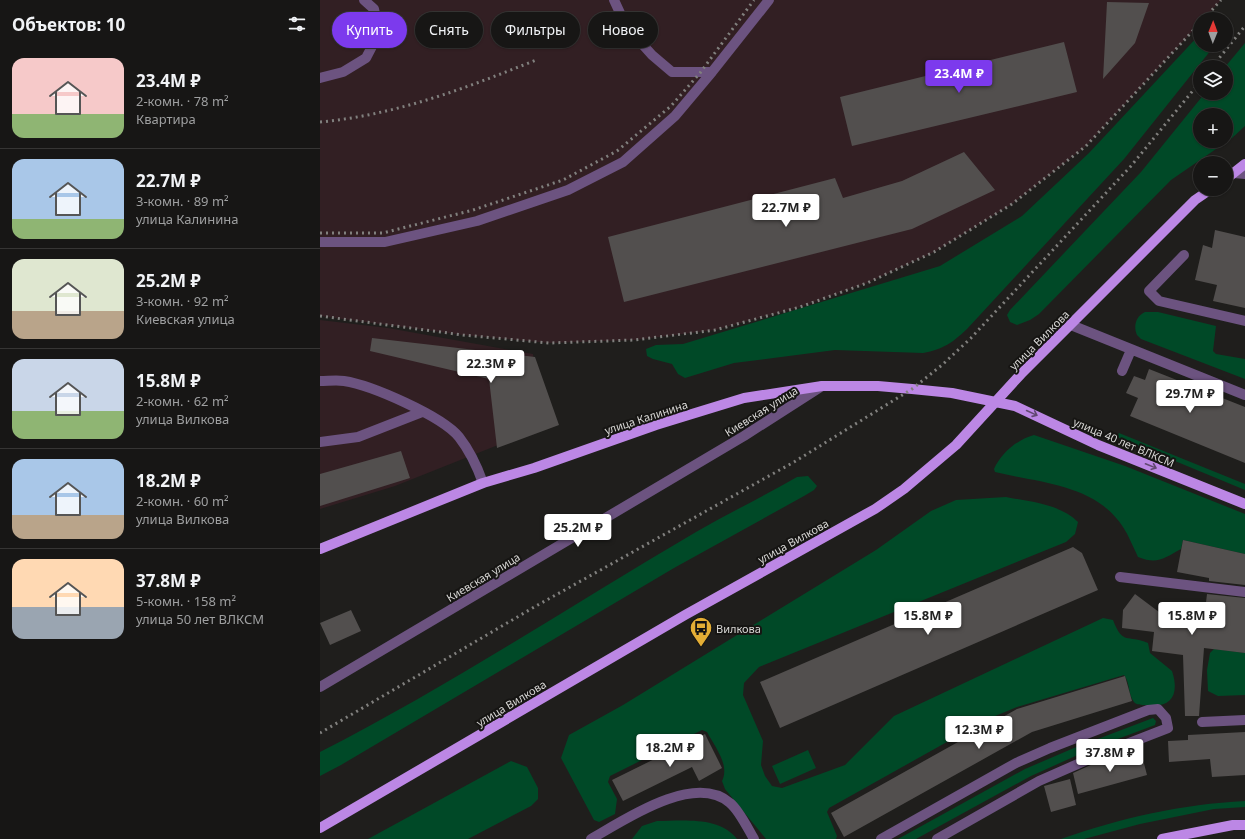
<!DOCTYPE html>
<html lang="ru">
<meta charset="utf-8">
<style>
body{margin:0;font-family:"Noto Sans",sans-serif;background:#201f1e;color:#f1f3f6;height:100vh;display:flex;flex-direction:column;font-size:15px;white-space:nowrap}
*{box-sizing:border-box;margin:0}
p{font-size:13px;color:#9e9fa0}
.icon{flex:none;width:22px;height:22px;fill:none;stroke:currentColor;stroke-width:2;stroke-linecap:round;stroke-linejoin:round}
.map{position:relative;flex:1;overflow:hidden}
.details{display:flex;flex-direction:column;background:#171615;width:320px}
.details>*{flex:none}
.guide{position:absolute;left:12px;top:12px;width:380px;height:36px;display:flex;gap:8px}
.needle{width:26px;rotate:1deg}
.fabs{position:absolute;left:873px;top:12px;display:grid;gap:8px}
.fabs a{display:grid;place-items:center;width:40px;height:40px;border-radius:50%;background:#171615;box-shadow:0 1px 3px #0004,0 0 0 1px #363534;font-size:20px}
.price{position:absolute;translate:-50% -34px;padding:0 9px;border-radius:4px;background:#fff;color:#222;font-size:13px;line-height:26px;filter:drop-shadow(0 1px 2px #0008)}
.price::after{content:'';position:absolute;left:50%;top:24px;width:12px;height:9px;margin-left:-6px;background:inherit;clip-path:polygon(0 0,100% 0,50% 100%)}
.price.active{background:#7c3aed;color:#fff}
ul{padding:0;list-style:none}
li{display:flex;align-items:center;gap:12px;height:100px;padding:0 12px}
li+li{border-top:1px solid #363534}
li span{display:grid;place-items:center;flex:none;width:112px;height:80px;border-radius:12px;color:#555}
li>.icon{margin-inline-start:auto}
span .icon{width:48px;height:48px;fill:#fffc;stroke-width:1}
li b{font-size:17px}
h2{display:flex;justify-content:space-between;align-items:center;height:48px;padding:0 12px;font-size:17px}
.pill{padding:0 14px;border-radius:18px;background:#171615;box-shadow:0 1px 3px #0004,0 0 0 1px #363534;font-size:14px;line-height:36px}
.pill.active{background:#7c3aed;color:#fff}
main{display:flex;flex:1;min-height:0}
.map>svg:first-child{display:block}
</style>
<main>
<section class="details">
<h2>Объектов: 10<svg class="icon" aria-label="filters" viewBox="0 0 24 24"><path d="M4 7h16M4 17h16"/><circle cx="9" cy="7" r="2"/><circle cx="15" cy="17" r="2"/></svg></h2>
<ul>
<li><span style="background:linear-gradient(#f6c9c9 70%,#8fb573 0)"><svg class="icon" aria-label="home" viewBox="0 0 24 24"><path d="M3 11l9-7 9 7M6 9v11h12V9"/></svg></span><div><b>23.4M ₽</b><p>2-комн. · 78 m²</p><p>Квартира</p></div></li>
<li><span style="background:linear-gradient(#a9c7e8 75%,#8fb573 0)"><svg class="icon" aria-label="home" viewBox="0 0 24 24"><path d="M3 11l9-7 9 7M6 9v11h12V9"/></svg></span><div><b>22.7M ₽</b><p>3-комн. · 89 m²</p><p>улица Калинина</p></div></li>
<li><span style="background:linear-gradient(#dfe7d0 65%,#b9a48a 0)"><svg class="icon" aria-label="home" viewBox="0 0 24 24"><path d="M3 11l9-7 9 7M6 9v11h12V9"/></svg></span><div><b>25.2M ₽</b><p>3-комн. · 92 m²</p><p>Киевская улица</p></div></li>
<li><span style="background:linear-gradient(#c9d6e8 65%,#8fb573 0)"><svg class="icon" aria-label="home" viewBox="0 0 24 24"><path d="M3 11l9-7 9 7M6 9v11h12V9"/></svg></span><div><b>15.8M ₽</b><p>2-комн. · 62 m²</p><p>улица Вилкова</p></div></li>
<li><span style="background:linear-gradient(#a9c7e8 70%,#b9a48a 0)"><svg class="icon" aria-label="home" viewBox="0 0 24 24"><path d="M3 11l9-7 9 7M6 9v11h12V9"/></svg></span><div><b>18.2M ₽</b><p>2-комн. · 60 m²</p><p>улица Вилкова</p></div></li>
<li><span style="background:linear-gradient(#ffd9b3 60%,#9aa5b1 0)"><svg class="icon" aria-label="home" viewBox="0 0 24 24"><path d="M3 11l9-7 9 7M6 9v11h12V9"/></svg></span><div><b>37.8M ₽</b><p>5-комн. · 158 m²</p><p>улица 50 лет ВЛКСМ</p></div></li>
</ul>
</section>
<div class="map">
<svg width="925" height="839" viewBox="0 0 925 839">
<rect width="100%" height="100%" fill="#1f1e1c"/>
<!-- industrial -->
<path fill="#321f23" d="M0,0h901l-17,19h-4v4l-114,123 -74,58 -78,48 -67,31 -67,24 -85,23 -80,10 -86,3 -86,-8 -143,-19z
M0,320l68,8 145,26 8,74 -146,58 -75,23z"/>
<!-- green -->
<path fill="#004927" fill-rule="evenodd" d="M880,34v11h15l-91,114 -157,170c-15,14 -23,20 -44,24l-88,-3 -101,13 -49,15 -7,-4 -6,-10 -19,-5 -6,-3 -1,-7 10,-4 27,-1 257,-78 82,-50 67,-63z
M925,43v83l-13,12 -61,42 -132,134 -9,6 -13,5 -7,-3 -3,-7 3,-5 131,-138 64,-79h21l-1,-26zM880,115h26v26h-26z
M825,312h13l58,14 -3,25 3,3 29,5v20l-104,-40 -4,-4c-4,-9 -1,-19 8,-23z
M799,433l126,51v6l-128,-53z
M714,435l91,31 120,48v40l-62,-14 -2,9c-17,9 -23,16 -43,8 -5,-10 -9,-21 -15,-30 -28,-43 -83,-44 -128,-55l-1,-3c7,-16 24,-30 40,-34z
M488,476l9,10 -3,4 -10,6 -130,72 -333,197 -21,11v-24c130,-66 251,-147 376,-220 33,-19 68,-36 101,-55z
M686,497c25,5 54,7 72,25l-3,12 -9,8 -307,125 -15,16 -1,12 20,46 -2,24 4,11 7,10 10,2 63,-23 49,-49 209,-98 10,2c10,26 14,14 35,23l2,10 22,18c8,24 -1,38 -26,34 -4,0 -10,0 -12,-3 -6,-7 -4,-20 -10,-27l-107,32 -29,12 -159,89 -2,4 10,24 -1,3h-70l-41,-50 -3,-8c8,-16 -7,-34 -15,-49l-5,-2 -92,46 -2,6 9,17 -2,15 -16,8 -5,-2 -33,-62 8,-23 54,-30 253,-155 55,-39 25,-11z
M894,649l31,4v42l-27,1 -10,-5 -1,-21 3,-17z
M833,718l3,3 -1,4 -64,24 -60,27 -115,63h-18l127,-70 49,-21z
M488,750l8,18 -36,16 -8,-18z
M191,761l16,6 11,21v11l-7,7 -63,33h-100z
M925,801v6l-31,2 -74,15 -56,15h-23c59,-21 122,-35 184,-38z
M337,821c26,0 62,-5 80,18h-105l10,-13z"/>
<!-- building -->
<path fill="#524f4e" d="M787,2l42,1 -14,40 -32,36z
M744,42l13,50 -225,54 -12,-49z
M644,152l31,38 -83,39 -288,73 -16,-65 227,-59 8,20 59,-17z
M895,230l30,7v71l-32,-7 4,-16 -22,-5 8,-35 9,3z
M52,338l163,19 24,68 -62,23 -8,-69 -119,-28z
M829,369l96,38v56l-115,-47 8,-18 -12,-5 8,-17 11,4z
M81,451l9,27 -90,28v-32z
M863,540l62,14v31l-36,-4v-3l-32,-6z
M753,547l9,6 16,37 -318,138 -20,-46z
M815,594l32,24 1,-4 36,5 3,-25 38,4v55l-41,-5 -5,68h-14l-2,-61 -31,-4 2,-19 -32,-4 1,-18z
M31,610l10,21 -31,14 -10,-22z
M805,676l7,25 -100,31 -188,105 -13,-24 186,-104z
M925,732v43l-33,2 -2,-18 -41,3 -1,-21 20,-1v-5z
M385,734l17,34 -23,13 -7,-14 -69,34 -11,-21z
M821,752l6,23 -69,19 -5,-21 20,-9z
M750,779l6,26 -25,7 -7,-26z"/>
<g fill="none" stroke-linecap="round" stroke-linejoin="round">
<!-- minor -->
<path stroke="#6c5380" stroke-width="10" d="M294,0l12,26 26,29 20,17h40l57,-72
M0,78l23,-6 23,-14 13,-25 -5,-24 -10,-9
M914,173l11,1
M0,242h65l92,-21 91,-31 55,-28 52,-46 37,-44
M864,255l-35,36 10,10 86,20
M751,325l174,70
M802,371l9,-21
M0,381c8,0 17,-1 24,0 27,4 98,35 115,56 11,14 18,29 24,46
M0,442l38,-5 64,-25
M800,577l125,15
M0,687l424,-251 78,-50
M882,722l43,-2
M271,839c33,-19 103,-67 139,-36 9,7 18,26 24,36
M561,839l135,-76 34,-15 98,-38 10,-1 8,9 2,10 -72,28 -57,25 -102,58"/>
<!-- major -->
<path stroke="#bc87e5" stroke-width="10" d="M906,179l19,-15
M0,549l163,-66 51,-15 122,-43 88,-27 78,-12h56l34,3 40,4 63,13 83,39 147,59
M0,828l365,-213 190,-106 29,-20 52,-44 65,-71 174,-174 16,-11
M842,839l71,-14h12"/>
<!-- rail -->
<path stroke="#81807e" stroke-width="3" stroke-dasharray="2 4" stroke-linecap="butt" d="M884,19l17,-19
M892,67l33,-41
M0,122c76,-7 146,-34 216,-62
M0,233h63l90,-23 90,-30 54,-29 54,-45 29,-33 54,-73
M0,316l143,19 86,8 86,-3 80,-10 85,-23 67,-24 67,-31 78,-48 74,-58 114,-123
M0,733l216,-127 258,-144 118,-73 30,-24 29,-27 160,-172 69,-84"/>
</g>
<!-- one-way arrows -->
<defs><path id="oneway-shaft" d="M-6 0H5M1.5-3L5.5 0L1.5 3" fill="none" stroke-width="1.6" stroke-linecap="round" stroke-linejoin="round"/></defs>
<g stroke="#614871">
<use href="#oneway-shaft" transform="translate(712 413) rotate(25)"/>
<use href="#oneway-shaft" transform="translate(831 466) rotate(22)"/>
</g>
<!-- icons -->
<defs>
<g id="bus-pin" transform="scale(1.15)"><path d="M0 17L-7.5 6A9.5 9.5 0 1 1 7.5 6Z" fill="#e4ae35" stroke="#161513"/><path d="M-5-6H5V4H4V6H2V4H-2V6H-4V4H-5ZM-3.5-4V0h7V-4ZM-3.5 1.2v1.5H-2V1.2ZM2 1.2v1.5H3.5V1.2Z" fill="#111"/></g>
</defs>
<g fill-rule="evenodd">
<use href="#bus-pin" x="381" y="628"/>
</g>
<g text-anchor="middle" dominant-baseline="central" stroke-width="4" stroke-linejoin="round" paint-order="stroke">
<!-- street labels -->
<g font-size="11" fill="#d9d8d6" stroke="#161513">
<text transform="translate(719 340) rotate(-45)">улица Вилкова</text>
<text transform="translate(441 411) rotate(-32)">Киевская улица</text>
<text transform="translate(326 417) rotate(-18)">улица Калинина</text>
<text transform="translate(804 442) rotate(23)">улица 40 лет ВЛКСМ</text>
<text transform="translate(473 541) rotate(-29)">улица Вилкова</text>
<text transform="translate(163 577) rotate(-31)">Киевская улица</text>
<text transform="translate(191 703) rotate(-31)">улица Вилкова</text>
</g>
<!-- poi labels -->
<g font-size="11" fill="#d9d8d6" stroke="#161513" text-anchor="start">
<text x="396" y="628">Вилкова</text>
</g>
</g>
</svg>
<div class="fabs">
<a><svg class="needle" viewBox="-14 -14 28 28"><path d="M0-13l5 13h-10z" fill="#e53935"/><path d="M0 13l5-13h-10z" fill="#9e9fa0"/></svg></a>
<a><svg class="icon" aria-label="layers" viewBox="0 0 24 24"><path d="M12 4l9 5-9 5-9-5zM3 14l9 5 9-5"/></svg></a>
<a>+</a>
<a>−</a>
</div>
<b class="price active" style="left:639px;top:94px">23.4M ₽</b>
<b class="price" style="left:466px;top:228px">22.7M ₽</b>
<b class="price" style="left:171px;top:384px">22.3M ₽</b>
<b class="price" style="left:870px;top:414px">29.7M ₽</b>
<b class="price" style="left:258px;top:548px">25.2M ₽</b>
<b class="price" style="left:608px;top:636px">15.8M ₽</b>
<b class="price" style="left:872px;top:636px">15.8M ₽</b>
<b class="price" style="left:659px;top:750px">12.3M ₽</b>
<b class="price" style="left:350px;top:768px">18.2M ₽</b>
<b class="price" style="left:790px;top:773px">37.8M ₽</b>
<div class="guide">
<a class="pill active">Купить</a>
<a class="pill">Снять</a>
<a class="pill">Фильтры</a>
<a class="pill">Новое</a>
</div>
</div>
</main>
